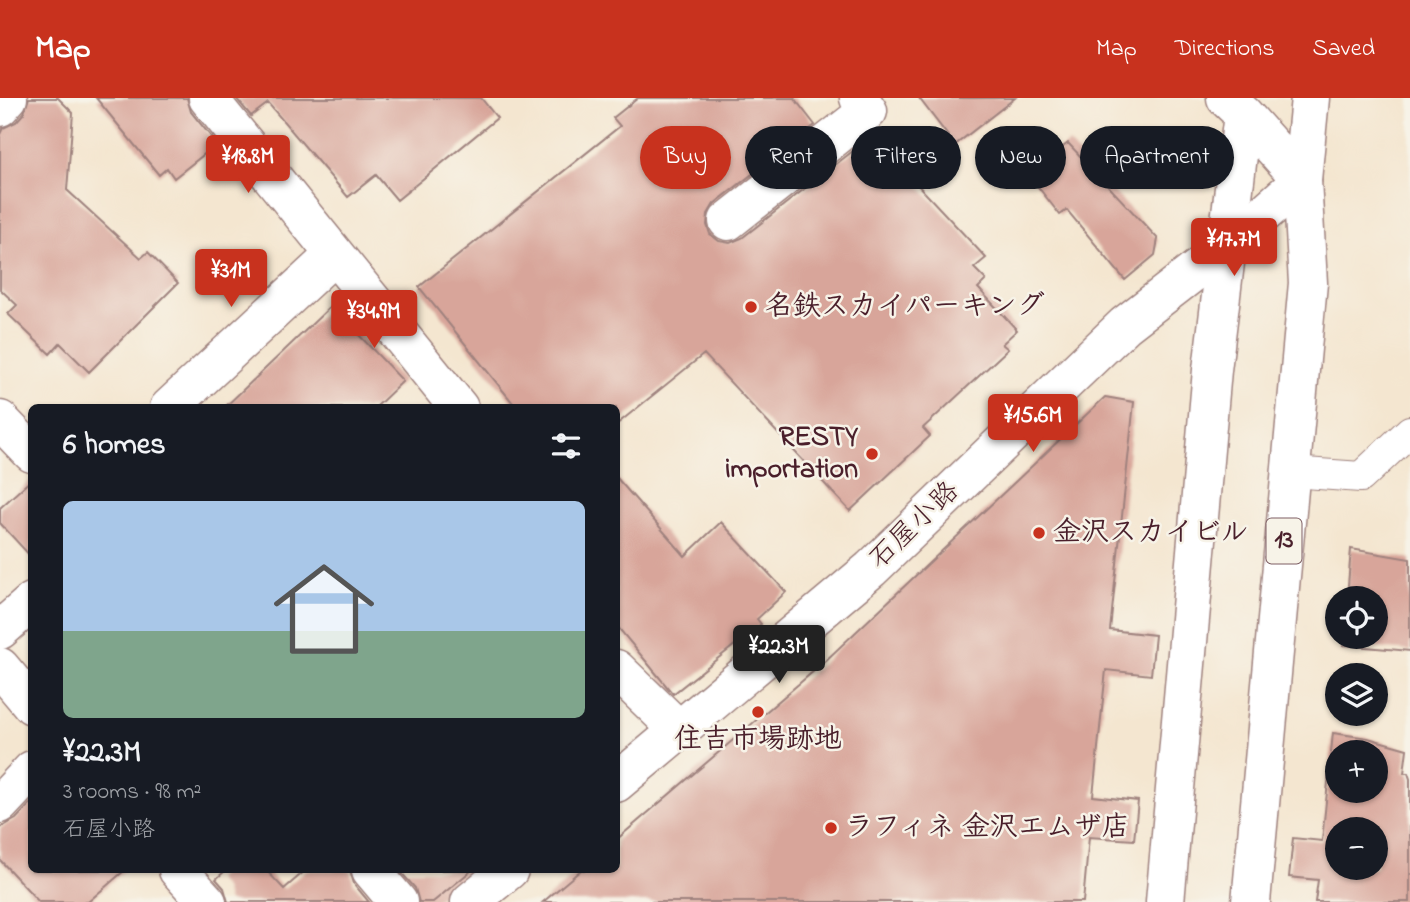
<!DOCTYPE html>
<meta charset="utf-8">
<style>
body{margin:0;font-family:"Indie Flower","Klee One",sans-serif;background:#242831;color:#f1f3f6;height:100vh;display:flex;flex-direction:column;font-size:26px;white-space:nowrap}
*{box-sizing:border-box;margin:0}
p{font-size:23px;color:#9ea1a6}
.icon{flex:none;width:38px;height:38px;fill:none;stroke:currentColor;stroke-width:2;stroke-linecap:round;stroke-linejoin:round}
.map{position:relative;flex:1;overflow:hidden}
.side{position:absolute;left:28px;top:306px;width:592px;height:469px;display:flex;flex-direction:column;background:#171b24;border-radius:10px;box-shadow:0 2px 5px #0004}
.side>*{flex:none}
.hud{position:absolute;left:640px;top:28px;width:663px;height:63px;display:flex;gap:14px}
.tools{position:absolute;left:1325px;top:488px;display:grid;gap:14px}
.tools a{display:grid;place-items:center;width:63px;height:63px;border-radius:50%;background:#171b24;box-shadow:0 2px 5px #0004;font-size:35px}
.price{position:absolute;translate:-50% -60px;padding:0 16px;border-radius:7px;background:#c8321e;color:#fff;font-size:23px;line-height:46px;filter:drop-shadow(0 2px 4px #0008)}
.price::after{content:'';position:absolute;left:50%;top:42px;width:21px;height:16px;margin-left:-10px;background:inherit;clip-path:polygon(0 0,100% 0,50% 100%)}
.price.current{background:#222;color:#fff}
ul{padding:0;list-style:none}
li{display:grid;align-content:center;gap:14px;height:371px;padding:0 35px}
li span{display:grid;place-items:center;height:217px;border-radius:10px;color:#555}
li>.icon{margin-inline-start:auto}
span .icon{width:126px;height:126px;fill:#fffc;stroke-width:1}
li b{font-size:30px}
h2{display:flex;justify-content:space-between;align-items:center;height:84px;padding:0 35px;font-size:30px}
.pill{padding:0 24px;border-radius:32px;background:#171b24;box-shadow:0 2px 5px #0004;font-size:24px;line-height:63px}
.pill.current{background:#c8321e;color:#fff}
header{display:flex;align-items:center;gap:42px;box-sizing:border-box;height:98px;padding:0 35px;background:#c8321e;color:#fff}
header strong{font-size:33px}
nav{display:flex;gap:38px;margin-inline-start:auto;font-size:24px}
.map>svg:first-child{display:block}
</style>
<header>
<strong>Map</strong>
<nav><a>Map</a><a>Directions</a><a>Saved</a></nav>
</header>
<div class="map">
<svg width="1410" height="804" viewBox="0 0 1410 804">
<rect width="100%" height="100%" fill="#f7f3e8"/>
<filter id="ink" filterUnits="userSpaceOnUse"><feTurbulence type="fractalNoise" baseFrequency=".0143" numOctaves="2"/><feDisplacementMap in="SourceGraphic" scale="14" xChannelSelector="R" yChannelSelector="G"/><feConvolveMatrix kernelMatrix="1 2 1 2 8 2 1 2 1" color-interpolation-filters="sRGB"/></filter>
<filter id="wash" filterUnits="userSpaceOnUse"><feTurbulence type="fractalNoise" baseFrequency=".00686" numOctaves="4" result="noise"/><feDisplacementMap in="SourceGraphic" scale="28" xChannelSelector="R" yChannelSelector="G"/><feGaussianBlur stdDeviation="1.57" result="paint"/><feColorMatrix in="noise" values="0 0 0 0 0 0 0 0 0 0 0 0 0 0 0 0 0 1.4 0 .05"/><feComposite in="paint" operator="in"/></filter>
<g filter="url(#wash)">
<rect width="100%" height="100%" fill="#f4e6d0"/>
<g id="blocks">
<!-- building -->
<path fill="#d8a59a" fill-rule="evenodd" d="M29,0h29l15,15 -6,77 74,68 7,-6 30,31 -89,89 -29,-29 -10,11 -42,-40 9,-9 -17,-16v-155l3,-6 13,-6 8,-9z
M96,0h91l4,14 26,32 -43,34 -7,-10 -8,7z
M236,0h245l16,20 -100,82 -21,-25 -28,22 -80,-94 -17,13z
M638,0h156l21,27 -101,79 -6,10 -1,11 3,9 9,7 11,2 12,-5 130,-102 114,122 -12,10 12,12 -8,8 39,42 -15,14 6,5 -85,79 7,8 -80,75 -146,-157 -88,71v-17h-99l-98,-121 201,-161 -7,-8z
M919,0h96l-60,47z
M1068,45l90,96 -3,16 -30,25 -58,-70 -7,5 -32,-41z
M331,208l72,75 -28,27h-151z
M1105,299l29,5 -24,228 45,5 -4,40 -45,-5 -13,126 45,5 -4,39 -45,-3 -6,65h-540l38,-32h35v-30l206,-176z
M616,379l69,79 36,-34 65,70 -29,27 4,5 -88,70 -57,-69z
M32,381v79l-32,-35v-15z
M1351,451l59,10v92l-67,-6 1,-8h32v-39h-29z
M1333,635l35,5 39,11 -3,24h4l2,6v123h-95l3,-22 -29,-3 4,-39 29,3zM1337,654h39v39h-39zM1337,732h39v38h-39z
M32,704v68h93l-37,32h-49l-39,-42v-32l16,-9z
M226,772h40l18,19 22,-19h44l4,14 15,18h-141l-4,-14 -8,-9z
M399,772h73l-39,32h-14l-4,-14z"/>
</g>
</g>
<g filter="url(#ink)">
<use href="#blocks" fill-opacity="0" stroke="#9f827e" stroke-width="2"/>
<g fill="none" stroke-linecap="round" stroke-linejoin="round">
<!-- pedestrian casing -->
<g stroke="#9f827e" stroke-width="32">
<path id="pedestrian" d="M1291,374l70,5 49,-46"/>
</g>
<!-- minor casing -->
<g stroke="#9f827e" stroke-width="41">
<path id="minor" d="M208,0l251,310
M0,9l8,-9
M728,123l140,-110 -9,-13
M169,310l165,-153
M0,322l32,33
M0,532l32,-28
M0,569l32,38
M616,571l64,62
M616,685l255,-214 254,-244 101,-78 76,-67
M0,706l32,-34
M178,772l29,32
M371,772l27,32
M470,804l39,-32"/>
</g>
<!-- tertiary casing -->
<g stroke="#9f827e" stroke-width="41">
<path id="tertiary" d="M1302,82l8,-82"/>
</g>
<!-- primary casing -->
<g stroke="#9f827e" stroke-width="41">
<path id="primary" d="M1226,0l17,16 59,66 6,103 -57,619
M1165,804l47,-532 31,-256"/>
</g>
<!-- pedestrian -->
<use href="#pedestrian" stroke="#fff" stroke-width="30"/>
<!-- minor -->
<use href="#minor" stroke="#fff" stroke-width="38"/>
<!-- tertiary -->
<use href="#tertiary" stroke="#fff" stroke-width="38"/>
<!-- primary -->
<use href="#primary" stroke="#fff" stroke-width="38"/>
</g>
</g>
<!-- markers -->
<g fill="#c8321e" stroke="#f7f3e8" stroke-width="2.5">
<circle cx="751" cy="209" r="7"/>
<circle cx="872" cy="356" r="7"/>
<circle cx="1039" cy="435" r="7"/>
<circle cx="758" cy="614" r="7"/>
<circle cx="831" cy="730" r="7"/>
</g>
<g text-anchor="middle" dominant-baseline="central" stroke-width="5" stroke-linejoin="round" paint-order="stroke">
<!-- shield labels -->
<rect fill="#f7f3e8" stroke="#7e5f64" stroke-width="2" x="1266.5" y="420.5" width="35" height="45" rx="5"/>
<g font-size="26" font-weight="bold" fill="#4a1f2b">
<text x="1284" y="443">13</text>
</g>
<!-- poi labels -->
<g font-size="28" font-weight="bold" fill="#4a1f2b" stroke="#f7f3e8" text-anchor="start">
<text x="765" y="209">名鉄スカイパーキング</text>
<text x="858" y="340" text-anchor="end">RESTY<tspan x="858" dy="32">importation</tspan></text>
<text x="1053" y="435">金沢スカイビル</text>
<text x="758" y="642" text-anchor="middle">住吉市場跡地</text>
<text x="845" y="730">ラフィネ 金沢エムザ店</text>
</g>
<!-- street labels -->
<g font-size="28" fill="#4a1f2b" stroke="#f7f3e8">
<text transform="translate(915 428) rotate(-44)">石屋小路</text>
</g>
</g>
</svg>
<div class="tools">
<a><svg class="icon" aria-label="locate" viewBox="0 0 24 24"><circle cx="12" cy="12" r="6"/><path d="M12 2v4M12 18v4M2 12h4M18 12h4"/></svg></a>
<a><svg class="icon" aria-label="layers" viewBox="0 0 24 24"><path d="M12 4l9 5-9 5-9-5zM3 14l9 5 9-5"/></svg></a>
<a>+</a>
<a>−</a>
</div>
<b class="price" style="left:248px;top:97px">¥18.8M</b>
<b class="price" style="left:1234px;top:180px">¥17.7M</b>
<b class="price" style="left:231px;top:211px">¥31M</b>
<b class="price" style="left:374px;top:252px">¥34.9M</b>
<b class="price" style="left:1033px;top:356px">¥15.6M</b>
<b class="price current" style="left:779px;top:587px">¥22.3M</b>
<div class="hud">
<a class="pill current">Buy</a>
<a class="pill">Rent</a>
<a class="pill">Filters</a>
<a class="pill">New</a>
<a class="pill">Apartment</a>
</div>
<section class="side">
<h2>6 homes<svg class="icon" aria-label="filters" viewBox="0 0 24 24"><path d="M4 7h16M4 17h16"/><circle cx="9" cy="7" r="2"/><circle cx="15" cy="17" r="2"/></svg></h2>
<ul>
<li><span style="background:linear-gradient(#a9c7e8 60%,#7fa58c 0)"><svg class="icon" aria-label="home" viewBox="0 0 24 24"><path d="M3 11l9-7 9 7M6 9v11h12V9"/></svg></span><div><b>¥22.3M</b><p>3 rooms · 98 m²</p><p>石屋小路</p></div></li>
</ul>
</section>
</div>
